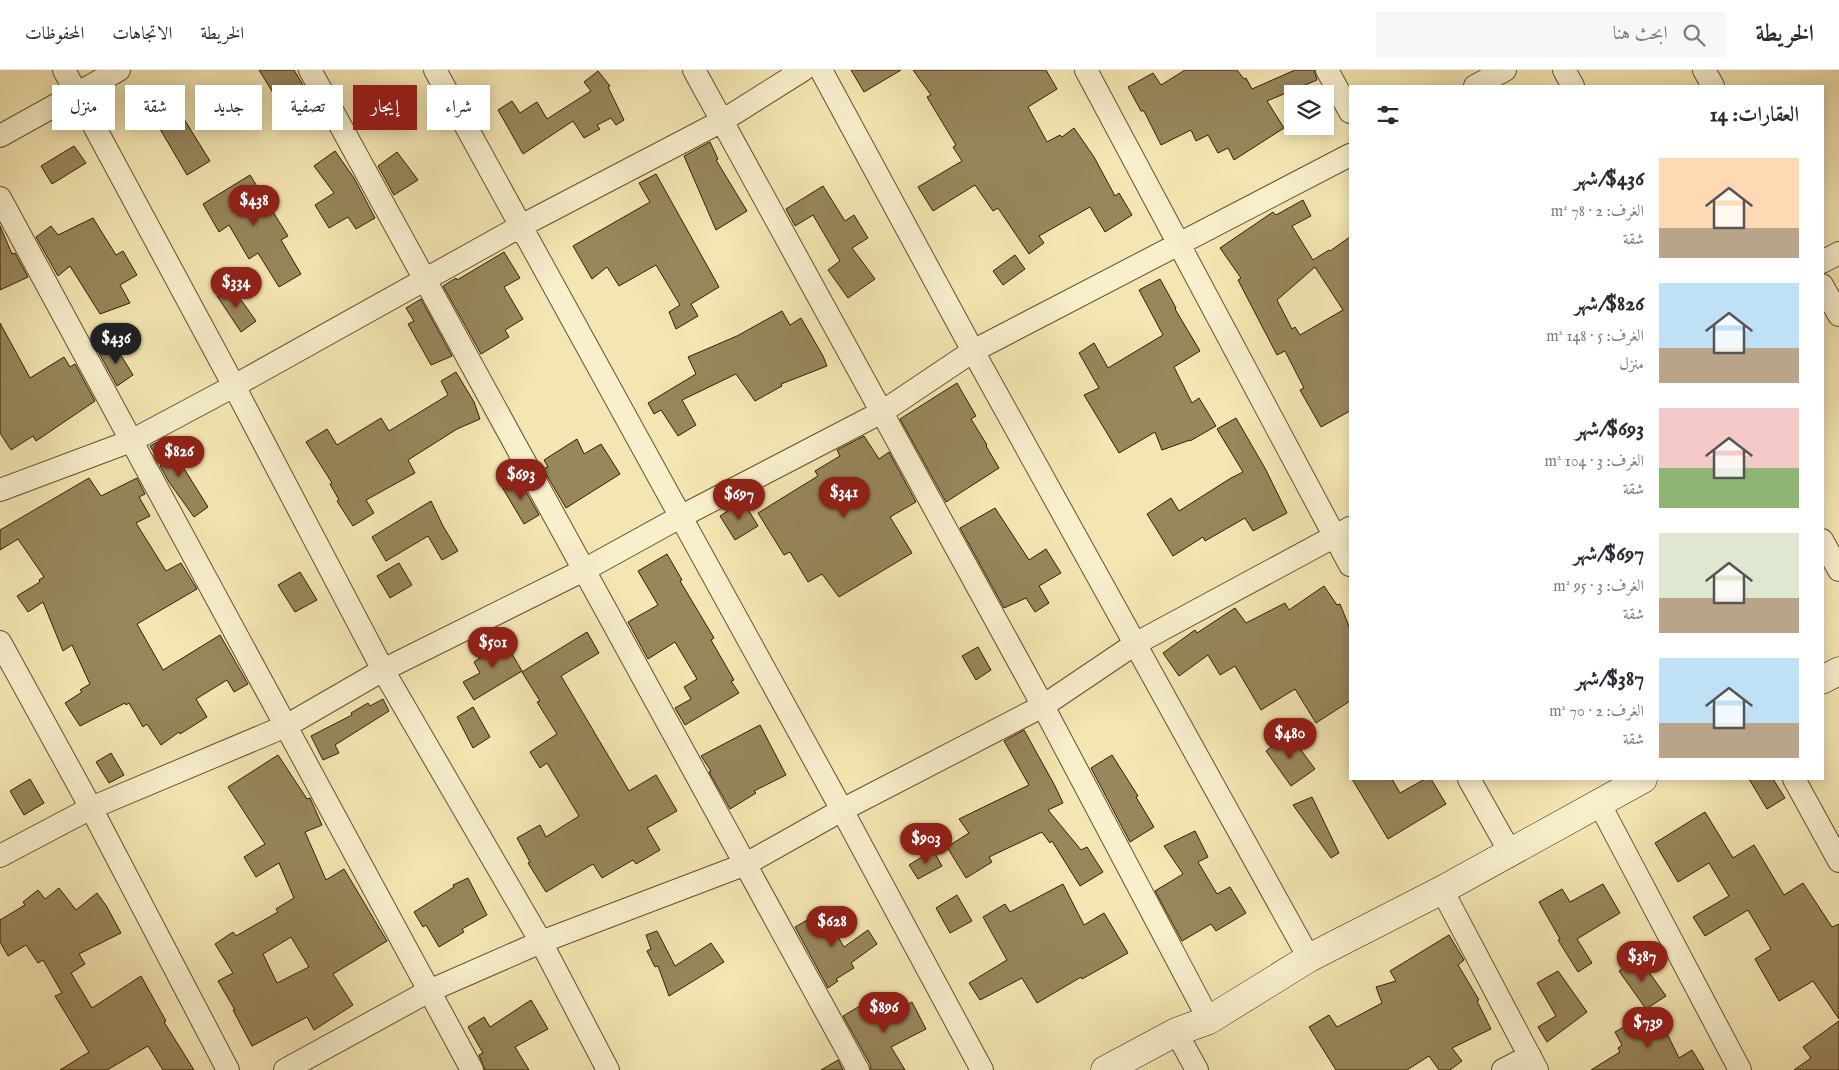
<!DOCTYPE html>
<html lang="ar">
<meta charset="utf-8">
<style>
body{margin:0;font-family:"IM FELL English",Amiri,serif;background:#f7f7f7;color:#2b2b33;direction:rtl;height:100vh;display:flex;flex-direction:column;font-size:19px;white-space:nowrap}
*{box-sizing:border-box;margin:0}
p{font-size:16px;color:#7c7c81}
.icon{flex:none;width:28px;height:28px;fill:none;stroke:currentColor;stroke-width:2;stroke-linecap:round;stroke-linejoin:round}
.map{position:relative;flex:1;overflow:hidden;direction:ltr}
.panel{position:absolute;left:1349px;top:15px;width:475px;height:695px;display:flex;flex-direction:column;background:#fff;border-radius:0px;box-shadow:0 2px 12px #0003;direction:rtl}
.panel>*{flex:none}
.banner{position:absolute;left:15px;top:15px;width:475px;height:45px;direction:rtl;display:flex;gap:10px}
.controls{position:absolute;left:1284px;top:15px;display:grid;gap:10px}
.controls a{display:grid;place-items:center;width:50px;height:50px;border-radius:0px;background:#fff;box-shadow:0 2px 12px #0003;font-size:25px}
.price{position:absolute;translate:-50% -42px;padding:0 11px;border-radius:18px;background:#8f2418;color:#fff;font-size:16px;line-height:32px;filter:drop-shadow(0 1px 2px #0008)}
.price::after{content:'';position:absolute;left:50%;top:30px;width:15px;height:11px;margin-left:-8px;background:inherit;clip-path:polygon(0 0,100% 0,50% 100%)}
.price.on{background:#222;color:#fff}
ul{padding:0;list-style:none}
li{display:flex;align-items:center;gap:15px;height:125px;padding:0 25px}
li span{display:grid;place-items:center;flex:none;width:140px;height:100px;border-radius:0px;color:#555}
li>.icon{margin-inline-start:auto}
span .icon{width:60px;height:60px;fill:#fffc;stroke-width:1}
li b{font-size:21px}
h2{display:flex;justify-content:space-between;align-items:center;height:60px;padding:0 25px;font-size:21px}
.chip{padding:0 18px;border-radius:0px;background:#fff;box-shadow:0 2px 12px #0003;font-size:18px;line-height:45px}
.chip.on{background:#8f2418;color:#fff}
header{display:flex;align-items:center;gap:30px;box-sizing:border-box;height:70px;padding:0 25px;background:#fff;border-bottom:1px solid #e1e1e2}
header strong{font-size:24px}
nav{display:flex;gap:28px;margin-inline-start:auto;font-size:18px}
.search{width:350px;height:45px;background:#f7f7f7;display:flex;align-items:center;gap:12px;box-sizing:border-box;padding:0 18px;border-radius:0px;color:#7c7c81;font-size:19px}
.map>svg:first-child{display:block}
</style>
<header>
<strong>الخريطة</strong>
<div class="search"><svg class="icon" aria-label="search" viewBox="0 0 24 24"><circle cx="10" cy="10" r="6"/><path d="M15 15l6 6"/></svg>ابحث هنا</div>
<nav><a>الخريطة</a><a>الاتجاهات</a><a>المحفوظات</a></nav>
</header>
<div class="map">
<svg width="1839" height="1000" viewBox="0 0 1839 1000">
<rect width="100%" height="100%" fill="#f4e6b2"/>
<filter id="stains"><feTurbulence type="fractalNoise" baseFrequency=".004" numOctaves="4"/><feColorMatrix values="0 0 0 0 .2 0 0 0 0 .09 0 0 0 0 .02 0 0 0 .5 -.17"/></filter>
<radialGradient id="worn" r=".72"><stop offset=".6" stop-color="#630" stop-opacity="0"/><stop offset="1" stop-color="#630" stop-opacity=".3"/></radialGradient>
<!-- building -->
<path fill="#98865d" stroke="#351e00" fill-rule="evenodd" d="M259,0h35l13,22 11,24 -16,8 -18,-33 -9,5z
M851,0h50l-37,22z
M913,0h133l11,19 -29,18 19,35 13,-7 2,2 12,-9 20,29 21,39 4,-3 13,22 -27,17 -15,-25 -51,29 5,7 -15,11 -31,-46 -5,3 -18,-26 -42,26 -15,-24 44,-26 -9,-14 3,-2 -29,-48 4,-2z
M1185,0h52l7,9 2,-1 6,11 43,-19h19l3,10 -50,21 17,27 -50,32 -6,-12 -10,5 -10,-18 -12,6 -5,-11 -30,15 -17,-34h-3l-13,-24 25,-14 8,12z
M598,1l12,15 -2,1 16,33 -8,5 -5,-7 -14,7 3,4 -16,9 -11,-17 -50,33 -25,-44 14,-9 8,12 17,-11 10,17 44,-28 -7,-9z
M179,41l31,50 -23,14 -30,-51z
M710,72l8,17 -2,1 31,51 -31,19 -32,-74z
M74,76l12,17 -34,21 -11,-18z
M335,81l19,27 21,40 -19,11 -8,-12 -19,11 -14,-23 19,-12 -20,-27z
M397,82l21,28 -24,15 -16,-29z
M656,104l63,113 -28,17 7,12 -22,13 -7,-17 11,-7 -24,-40 -37,21 -12,-19 -15,12 -19,-33 77,-44 -11,-19z
M250,105l38,61 -7,4 20,34 -22,13 -21,-34 -9,6 -20,-34 -10,7 -16,-28z
M823,116l22,35 9,-6 14,23 -16,10 23,31 -27,19 -20,-28 12,-9 -27,-46 -18,11 -9,-17z
M1303,130l8,16 -19,10 21,34 16,-10 1,1 20,-14v174l-29,16 -21,-37 4,-2 -19,-37 -8,4 -39,-75 3,-2 -21,-30 53,-36 3,3zM1315,197l28,43 -43,25 -5,-8 -3,2 -15,-29z
M93,148l23,37 7,-4 14,24 -17,10 10,18 -30,11 -30,-48 -12,10 -22,-39 15,-11 7,9z
M0,156l12,28 3,-1 13,24 -28,13z
M504,182l16,26 -16,9 19,32 -18,11 4,7 -28,17 -38,-68 13,-8 1,2z
M1015,185l10,14 -22,16 -10,-14z
M1160,209l16,29 -1,1 25,42 -26,16 18,36 7,-5 17,28 -26,15v-1l-28,10 -7,-18 -36,21 -35,-58 15,-7 -20,-35 15,-10 14,25 55,-33 -24,-45z
M231,216l25,35 -15,11 -24,-36z
M421,229l31,57 -21,9 -23,-41 6,-3 -8,-13z
M782,241l8,14 11,-7 22,38 4,10 -46,18 1,2 -27,15 -19,-27 -54,26 14,25 -18,11 -17,-26 -7,4 -6,-11 48,-29 -8,-17 49,-21z
M0,253l30,55 34,-21 6,10 5,-3 20,37 -59,40 -3,-5 -22,14 -11,-17z
M114,274l19,31 -16,11 -18,-33z
M456,302l18,30 6,17 -23,10 -49,31 7,13 -49,27 8,13 -21,13 -16,-25 2,-1 -9,-16 2,-1 -26,-41 21,-13 10,16 44,-27 8,13 59,-36 -7,-14z
M957,313l19,33 -5,3 16,26 -1,1 13,22 -53,34 -46,-83z
M1236,348l30,52 21,43 -34,18 -8,-13 -40,23 -2,-4 -30,19 -26,-42 24,-16 8,13 52,-33 12,-6 -26,-43z
M864,366l15,23 10,-7 27,50 -26,15 22,36 -73,44 -17,-23 -14,8 -18,-30 -6,3 -26,-42 60,-37 -3,-5 25,-15 -3,-6z
M165,368l43,69 -14,10 -25,-35 -9,-16 2,-1 -12,-19z
M577,369l7,15 17,-10 19,30 -54,34 -23,-39 5,-2 -4,-7z
M89,408l12,18 36,-18 8,16 -6,3 11,19 -14,7 30,48 15,-8 16,26 -60,35 26,46 57,-35 28,49 -14,8 -7,-12 -31,19 11,18 -27,17 -1,-2 -18,13 -14,-21 -4,3 -14,-24 -3,2 -1,-2 -45,23 -15,-23 17,-11 -2,-2 10,-6 -18,-39 -9,6 -20,-49 -15,10 -11,-16 23,-14 -1,-2 5,-3 -26,-38 -18,11v-20z
M519,409l20,36 -15,9 -22,-37z
M431,431l12,25 15,25 -16,9 -14,-24 -42,25 -14,-24z
M743,431l15,25 -23,14 -15,-24z
M995,438l34,52 17,-11 15,24 -22,13 10,17 -14,9 -9,-14 -22,10 -44,-80z
M667,484l15,26 -2,1 34,57 -3,2 23,40 -3,1 8,12 -54,32 -10,-17 16,-9 -7,-12 13,-8 -22,-37 -27,17 -20,-37 30,-17 -20,-34z
M399,493l13,22 -22,13 -13,-22z
M300,502l17,28 -22,12 -17,-27z
M1324,516l13,19 3,-1 10,25v72l-34,22 -21,-34 -34,21 -26,-44 -15,9 -12,-20 -29,21 -16,-23 32,-23 2,3 38,-25 11,15 39,-20 4,7z
M587,562l12,21 -38,23 68,115 27,-16 21,36 -30,17 13,22 -24,14 -3,-4 -31,18 -9,-14 -47,28 -18,-29 2,-1 -13,-24 23,-13 6,12 33,-21 -32,-53 -7,5 -10,-16 27,-18 -20,-32 3,-1 -18,-29z
M501,565l21,36 -48,29 -11,-18 17,-9 -6,-11 17,-11 -5,-8z
M978,577l13,23 -15,10 -14,-24z
M383,629l6,12 -54,34 4,8 -16,7 -12,-24 41,-21 -1,-2 17,-10 2,3z
M473,637l17,30 -17,11 -16,-31z
M760,655l26,50 -32,16 2,2 -26,16 -21,-37 2,-1 -10,-15z
M1024,660l31,56 8,17 -15,7 33,40 6,-3 16,25 -23,14 -28,-45 -2,2 -8,-11 -53,25 3,5 -26,16 -19,-31 22,-14 -10,-14 70,-34 -25,-44z
M1289,664l26,35 -24,17 -25,-35z
M111,683l13,22 -15,8 -13,-21z
M278,685l29,44 3,-1 12,27 -17,7 21,48 18,-11 43,72 -54,33 20,31 -39,25 -7,-13 -55,29 -19,-36h2l-17,-29 15,-8 -18,-29 18,-12 3,4 42,-24 -2,-3 18,-11 -15,-35 -23,14 -12,-20 21,-13 -37,-57zM291,867l18,30 -32,16 -14,-29z
M1112,685l26,41 -2,1 18,30 -24,15 -39,-74z
M30,709l14,24 -20,12 -14,-24z
M1352,709h40l8,14 25,-14h6l15,25 -58,35z
M1749,709h24l12,19 -18,11z
M1312,727l27,56 -8,5 -38,-53z
M1705,742l28,46 21,-13 30,50 19,-12 29,44 7,-3v95l-26,-38 -34,20 -24,-42 16,-10 -23,-39 -43,26 -12,-19 36,-21 -20,-33 -31,19 -23,-39z
M1195,761l13,26 -10,5 19,32 13,-7 16,26 -30,18 -5,-7 -29,17 -27,-50 28,-17 -19,-28z
M933,780l9,16 -24,13 -9,-14z
M468,808l19,37 -25,14 2,3 -25,15 -13,-22 -3,2 -9,-15 40,-25 -1,-2z
M1063,814l21,41 20,-12 24,40 -46,26 -1,-2 -44,26 -15,-25 -42,22 -11,-17 38,-23 -24,-43 22,-13 5,8z
M1603,814l17,29 -43,26 15,24 -14,9 -20,-32 2,-1 -21,-37 23,-13 8,13z
M59,818l17,22 21,-17 10,14 14,26 -42,21 6,10 -14,9 21,35 49,-32 25,45 -2,1 30,48h-31l-15,-24 -41,24h-47l29,-18 -34,-56 7,-3 -19,-33 -5,3 -12,-18 -18,11 -8,-14v-22l25,-15 -2,-3 15,-12 7,9z
M957,825l15,26 -22,12 -14,-25z
M823,841l21,36 24,-17 9,14 -26,19 3,5 -18,11 2,2 -10,7 -33,-61z
M657,861l18,35 36,-23 13,19 -55,34 -11,-30 -3,1 -8,-16 4,-2 -5,-14z
M1449,865l15,25 -6,5 21,35 -2,1 14,28 -39,19 10,13 -12,9h-11l-10,-14 -22,14h-71l-27,-43 20,-12 8,12 45,-24 -6,-16 20,-6 -6,-10z
M1638,887l28,39 -20,13 -27,-38z
M1558,901l29,41 -40,30 -9,-15 18,-11 -19,-33z
M531,930l17,29 -33,18 14,23h-44l-6,-15 4,-2 -15,-26 16,-10 6,10z
M912,932l14,27 -35,18 14,23h-34l-1,-6 -27,-48 22,-13 11,18z
M1655,939l24,49 13,-8 12,20h-113l29,-18 -2,-4 4,-3 -7,-13z
M1839,951v49h-45l17,-12 -8,-11z
M838,990l5,10h-22z"/>
<g fill="none" stroke-linecap="round" stroke-linejoin="round">
<!-- street casing -->
<g stroke="#65502c" stroke-width="24">
<path id="street" d="M64,0l170,316 149,284 158,272 67,128
M310,0l548,1000
M435,0l407,740 140,260
M694,0l349,636 166,314
M821,0l152,281 336,607
M1086,0l264,495
M1327,0l23,42
M1564,0l9,16
M1704,0l9,16
M1475,16l30,-16
M0,66l119,-66
M0,128l472,872
M1822,192l17,-9
M1822,215l17,30
M0,420l131,-49 103,-55 287,-160 201,-105 81,-51
M1822,470l17,30
M0,572l91,166 137,262
M1469,709l41,73
M1794,709l45,82
M1599,733l141,267
M0,786l91,-48 195,-82 97,-56 201,-100 96,-53 202,-105 91,-61 377,-196
M1442,820l95,180
M1176,962l21,38
M285,1000l144,-79 112,-49 205,-78 96,-54 201,-104 92,-62 215,-116
M1503,1000l27,-14"/>
</g>
<!-- secondary casing -->
<g stroke="#351e00" stroke-width="29">
<path id="secondary" d="M1822,610l17,-9
M1105,1000l71,-38 33,-12 100,-62 133,-68 201,-111"/>
</g>
<!-- street -->
<use href="#street" stroke="#f8efcd" stroke-width="22"/>
<!-- secondary -->
<use href="#secondary" stroke="#f8efcd" stroke-width="28"/>
</g>
<rect width="100%" height="100%" filter="url(#stains)"/>
<rect width="100%" height="100%" fill="url(#worn)"/>
</svg>
<div class="controls">
<a><svg class="icon" aria-label="layers" viewBox="0 0 24 24"><path d="M12 4l9 5-9 5-9-5zM3 14l9 5 9-5"/></svg></a>
</div>
<b class="price" style="left:254px;top:157px">$438</b>
<b class="price" style="left:236px;top:239px">$334</b>
<b class="price on" style="left:116px;top:295px">$436</b>
<b class="price" style="left:179px;top:408px">$826</b>
<b class="price" style="left:521px;top:431px">$693</b>
<b class="price" style="left:844px;top:449px">$341</b>
<b class="price" style="left:739px;top:451px">$697</b>
<b class="price" style="left:493px;top:599px">$501</b>
<b class="price" style="left:1290px;top:690px">$480</b>
<b class="price" style="left:926px;top:795px">$903</b>
<b class="price" style="left:832px;top:878px">$628</b>
<b class="price" style="left:1642px;top:913px">$387</b>
<b class="price" style="left:884px;top:964px">$896</b>
<b class="price" style="left:1648px;top:979px">$739</b>
<div class="banner">
<a class="chip">شراء</a>
<a class="chip on">إيجار</a>
<a class="chip">تصفية</a>
<a class="chip">جديد</a>
<a class="chip">شقة</a>
<a class="chip">منزل</a>
</div>
<section class="panel">
<h2>العقارات: 14<svg class="icon" aria-label="filters" viewBox="0 0 24 24"><path d="M4 7h16M4 17h16"/><circle cx="9" cy="7" r="2"/><circle cx="15" cy="17" r="2"/></svg></h2>
<ul>
<li><span style="background:linear-gradient(#ffd9b3 70%,#b9a48a 0)"><svg class="icon" aria-label="home" viewBox="0 0 24 24"><path d="M3 11l9-7 9 7M6 9v11h12V9"/></svg></span><div><b>$436/شهر</b><p>الغرف: 2 · 78 m²</p><p>شقة</p></div></li>
<li><span style="background:linear-gradient(#bfe0f5 65%,#b9a48a 0)"><svg class="icon" aria-label="home" viewBox="0 0 24 24"><path d="M3 11l9-7 9 7M6 9v11h12V9"/></svg></span><div><b>$826/شهر</b><p>الغرف: 5 · 148 m²</p><p>منزل</p></div></li>
<li><span style="background:linear-gradient(#f6c9c9 60%,#8fb573 0)"><svg class="icon" aria-label="home" viewBox="0 0 24 24"><path d="M3 11l9-7 9 7M6 9v11h12V9"/></svg></span><div><b>$693/شهر</b><p>الغرف: 3 · 104 m²</p><p>شقة</p></div></li>
<li><span style="background:linear-gradient(#dfe7d0 65%,#b9a48a 0)"><svg class="icon" aria-label="home" viewBox="0 0 24 24"><path d="M3 11l9-7 9 7M6 9v11h12V9"/></svg></span><div><b>$697/شهر</b><p>الغرف: 3 · 95 m²</p><p>شقة</p></div></li>
<li><span style="background:linear-gradient(#bfe0f5 65%,#b9a48a 0)"><svg class="icon" aria-label="home" viewBox="0 0 24 24"><path d="M3 11l9-7 9 7M6 9v11h12V9"/></svg></span><div><b>$387/شهر</b><p>الغرف: 2 · 70 m²</p><p>شقة</p></div></li>
</ul>
</section>
</div>
